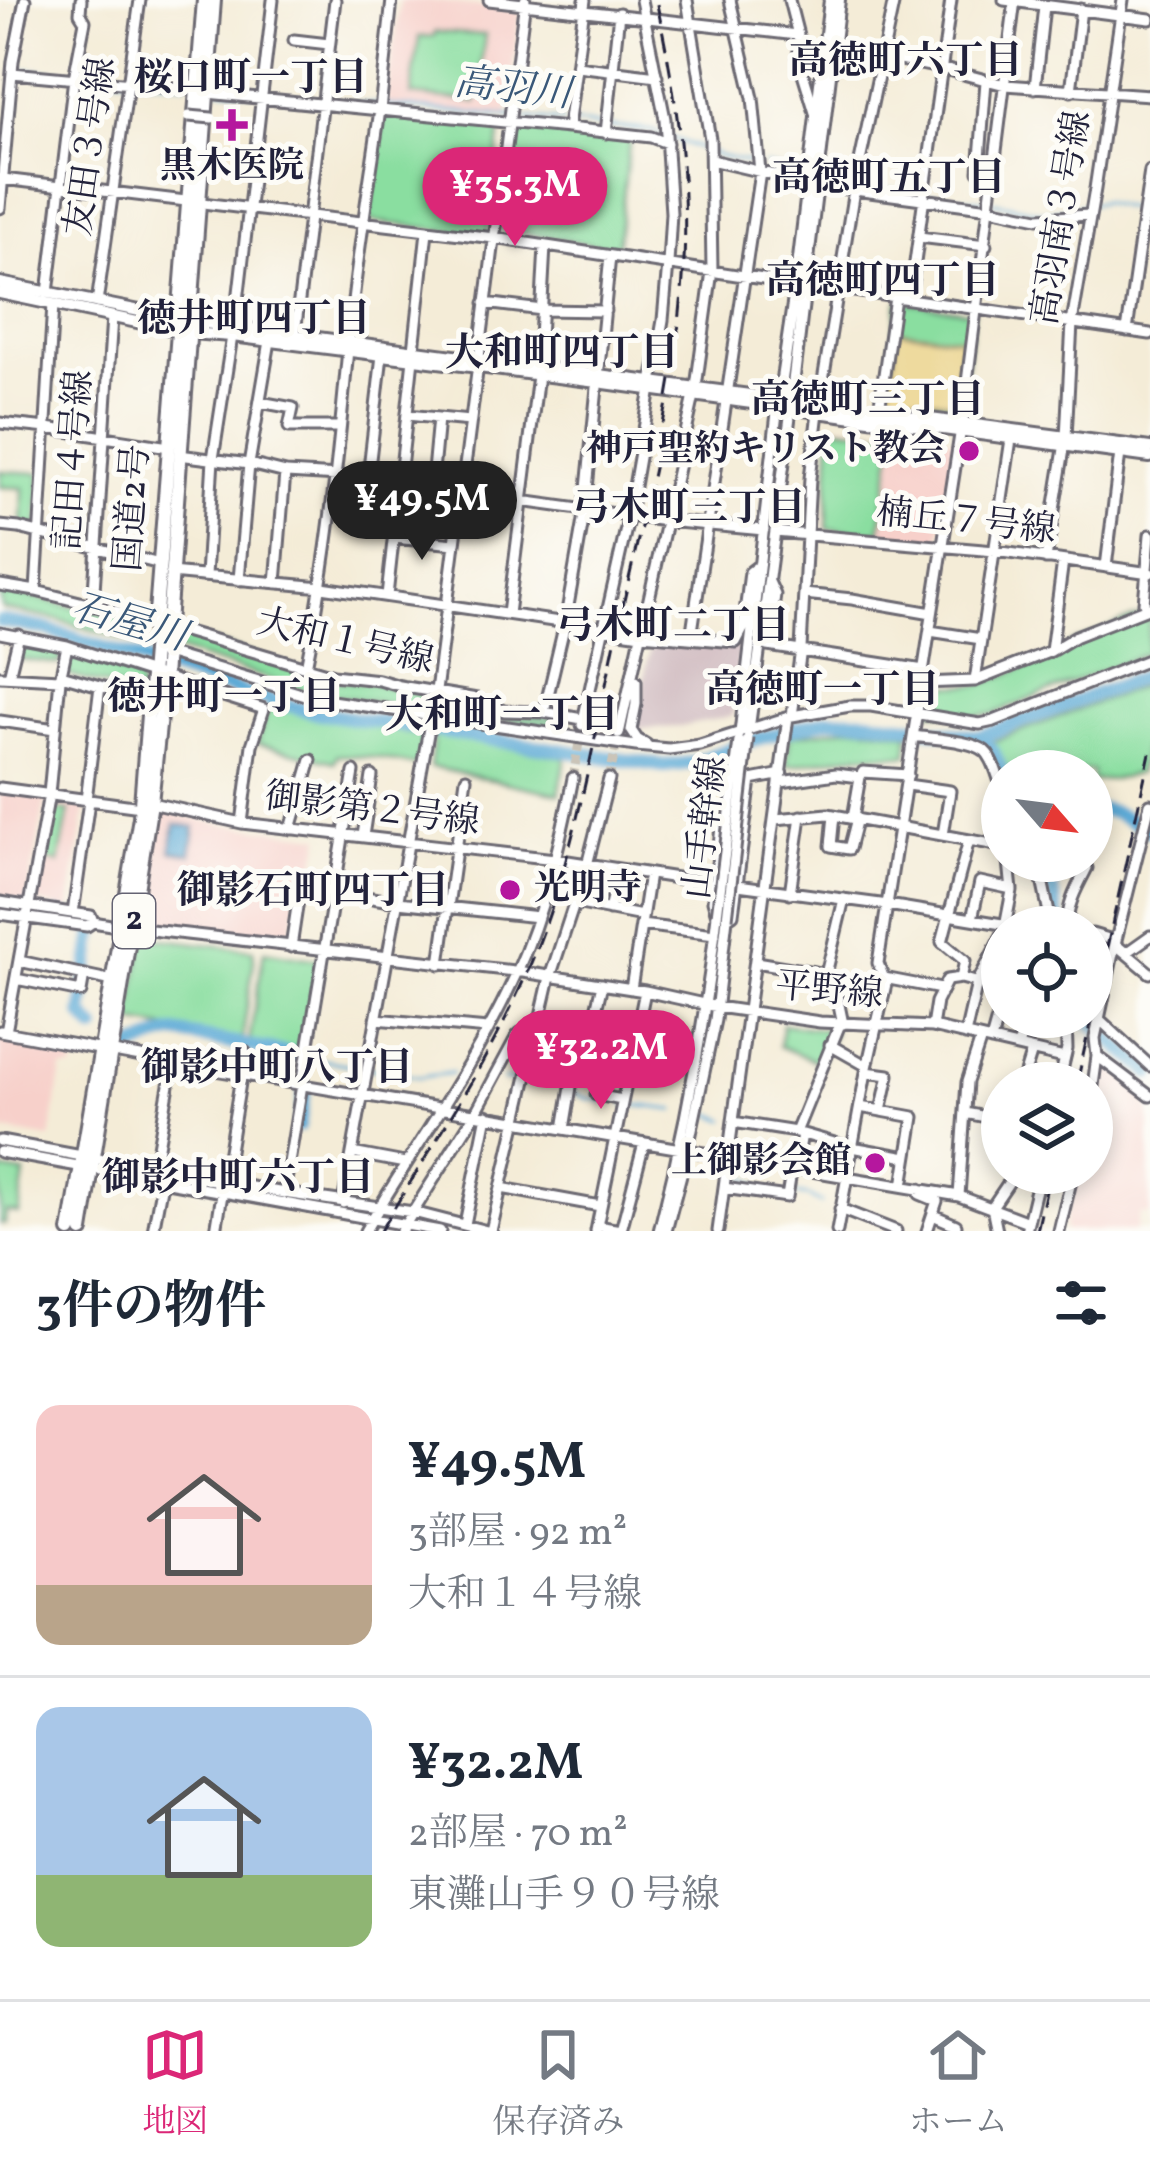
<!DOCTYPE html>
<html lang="ja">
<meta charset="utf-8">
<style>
body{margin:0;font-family:Vollkorn,"Noto Serif JP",serif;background:#f2f2f3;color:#1f2937;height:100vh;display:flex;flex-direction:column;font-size:45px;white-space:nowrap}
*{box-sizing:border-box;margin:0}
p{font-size:39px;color:#747a83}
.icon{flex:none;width:66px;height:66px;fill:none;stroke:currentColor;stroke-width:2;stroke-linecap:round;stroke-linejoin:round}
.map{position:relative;height:1231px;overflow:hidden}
.drawer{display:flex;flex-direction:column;background:#fff;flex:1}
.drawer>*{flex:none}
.needle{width:78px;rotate:118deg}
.fabs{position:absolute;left:981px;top:750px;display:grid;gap:24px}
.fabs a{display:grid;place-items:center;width:132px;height:132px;border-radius:50%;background:#fff;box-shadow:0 6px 18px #0003;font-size:60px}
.price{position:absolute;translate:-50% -102px;padding:0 27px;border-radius:42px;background:#db2777;color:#fff;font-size:39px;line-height:78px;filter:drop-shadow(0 3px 6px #0008)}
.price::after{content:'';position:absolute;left:50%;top:72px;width:36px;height:27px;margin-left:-18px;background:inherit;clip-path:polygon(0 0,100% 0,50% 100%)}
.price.active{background:#222;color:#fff}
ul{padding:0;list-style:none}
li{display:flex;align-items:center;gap:36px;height:300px;padding:0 36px}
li+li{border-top:3px solid #e0e1e3}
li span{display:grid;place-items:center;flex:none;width:336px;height:240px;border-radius:24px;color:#555}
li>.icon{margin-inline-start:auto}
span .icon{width:144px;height:144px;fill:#fffc;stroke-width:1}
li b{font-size:51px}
h2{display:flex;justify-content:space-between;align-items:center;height:144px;padding:0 36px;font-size:51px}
.tabs{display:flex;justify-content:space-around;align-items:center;height:168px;border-top:3px solid #e0e1e3;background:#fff;font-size:33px;color:#747a83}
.tabs a{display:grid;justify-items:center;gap:6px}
.tabs .active{color:#db2777}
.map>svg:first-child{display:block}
</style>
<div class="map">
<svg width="1150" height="1231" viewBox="0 0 1150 1231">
<rect width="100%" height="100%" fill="#fdfcf7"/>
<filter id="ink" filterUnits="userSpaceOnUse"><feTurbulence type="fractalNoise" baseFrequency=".00833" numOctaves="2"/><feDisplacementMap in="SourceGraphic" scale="24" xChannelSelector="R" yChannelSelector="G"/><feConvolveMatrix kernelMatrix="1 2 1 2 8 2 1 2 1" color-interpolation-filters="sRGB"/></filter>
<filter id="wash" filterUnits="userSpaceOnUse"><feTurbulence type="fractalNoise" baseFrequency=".004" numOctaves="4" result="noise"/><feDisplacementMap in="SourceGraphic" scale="48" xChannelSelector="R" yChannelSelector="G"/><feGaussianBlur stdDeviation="2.7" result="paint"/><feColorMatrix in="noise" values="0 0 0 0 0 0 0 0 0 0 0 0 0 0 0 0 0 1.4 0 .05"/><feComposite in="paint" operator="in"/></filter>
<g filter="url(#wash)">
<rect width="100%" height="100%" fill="#f4ecd7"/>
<!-- built -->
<path fill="#f7d0ca" d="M400,0h25l95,11 -13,105 -121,-12z
M830,423l125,16 -16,103 -115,-11z
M0,792l46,5 -20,106 -26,-3z
M50,799l33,4 3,3 -17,104 -36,-9z
M162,811l57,13 102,12 -9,48 -12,-1 -10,57 -141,-16 -3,-7z
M0,1037l76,13 -3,19h-11l-12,70 -50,-9z
M1106,1063l44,37v114h-10l-4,17h-70l-2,-4 13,-54h15v-66l7,-39z"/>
<!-- industrial -->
<path fill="#d2bec2" d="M652,637l88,10 -7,69 -53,11 -46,2z"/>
<!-- green -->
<path fill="#8adea0" stroke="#56806e" stroke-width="3" d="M435,32l50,3 -9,67 -65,-7 8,-58 15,-1z
M384,114l115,11 2,3 -14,107 -118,-14z
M515,128l115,10 -13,110 -123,-20z
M898,301l76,11 -14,96 -5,4 -72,-10z
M831,426l64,8 -15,98 -53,-3z
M0,471l41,2 -3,53 -16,-1 1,-37 -23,-1z
M0,590l147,34 -3,21 -86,-25 -56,-11z
M1150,611l-3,42 -154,61 -28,2 -35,-5 -8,-6 3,-16 7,-3 49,-1 70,-28 22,-15z
M176,631l164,50 37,2 17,6 57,10 -25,11 -117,-19 -134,-41z
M24,640l39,10 -4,14 -42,-5z
M73,652l67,23v19l-70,-18 -4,-5z
M1150,683v36l-12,54 -16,5 -30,3v-10h-87l-14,-29z
M269,707l155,29 -6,28 -7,1 -31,-7 -43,-3 -3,7 -77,-18z
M855,726l54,7 -2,22 -48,-1 -73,12 4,-30z
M434,735l132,22 -7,37 -129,-27z
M51,810l18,1 -10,52 -17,-3z
M148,937l105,13 1,10 -12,81 -112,-19 13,-81z
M264,951l54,9 -16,92 -53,-10z
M783,1024l51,7 -14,32 -41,-17z
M0,1170l25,4 -6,40 -13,-2 -1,12h-5z"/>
<!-- forest -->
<path fill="#6fbd86" stroke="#487060" stroke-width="3" d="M471,706c33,18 36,8 69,9 10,1 21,5 31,8l-1,6 -129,-16 1,-3z"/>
<!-- sand -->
<path fill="#eeda9e" stroke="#887e6c" stroke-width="3" d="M898,330l64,8 -9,65 -64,-11z"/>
<!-- water -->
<path fill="#5daad6" stroke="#406688" stroke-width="3" d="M175,824l20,3 -4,27 -20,-3z"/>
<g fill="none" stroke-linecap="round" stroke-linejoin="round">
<!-- stream -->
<path stroke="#5daad6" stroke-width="3" d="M16,69l171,14
M218,88l40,5
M268,94l50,5
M328,100l235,22
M573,123l80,8 66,25 36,8
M765,165l33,7
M828,180l22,3
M874,187l45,6
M928,194l56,6
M994,202l49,10 58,-10 34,8 15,-4
M311,1058l109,19 32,-4
M503,1080l17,1
M529,1081l32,1 5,4
M574,1092l12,6 18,3
M625,1104l50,6
M707,1112l19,8
M733,1173l12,3 16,13
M789,1193l19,3 13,7"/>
<!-- river -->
<path stroke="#5daad6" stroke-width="14" d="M0,621l45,8 207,66 61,17 351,54 27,-3 62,-23 76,-21 40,1 110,17 171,-63
M979,737l14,14 9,21
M1092,810c21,-2 40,11 58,21
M1046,861l14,66
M0,907l29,3
M57,915l30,5
M94,931l-12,83 13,15
M1084,1017l66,56
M126,1049c18,-1 31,-15 49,-16l121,22
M299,1126l6,-37"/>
</g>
</g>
<g filter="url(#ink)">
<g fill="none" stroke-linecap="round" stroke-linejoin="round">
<!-- minor-tunnel -->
<path stroke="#cac4b8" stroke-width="9" stroke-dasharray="9 4.5" stroke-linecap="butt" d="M573,778l9,-53
M609,779l9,-40"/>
<!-- minor casing -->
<g stroke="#6c6972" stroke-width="15">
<path id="minor" d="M489,0l308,35
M789,0l11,43 -2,14 18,59
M1004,0l146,19
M294,40l35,4
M833,47l107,21 65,17 145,10
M577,66l80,10
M12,73l185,17
M986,81l-7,90 14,6
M1035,88l9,-82
M1071,91l10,-82
M207,93l173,17 12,-110
M568,128l83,9 16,6
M606,133l13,-120
M711,160l97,23
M3,179l491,59 302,46
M817,185l173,23 48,10 52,-3
M0,208l13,-147 12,-61
M919,237l67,8
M806,284l344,50
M48,293l26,-215 11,-57 -5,-8 1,-13
M910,299l41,-299
M97,303l43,-303
M485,303l57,7 63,1
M235,327l38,-327
M1127,331l23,-160
M295,334l40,-334
M260,402l33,6 -4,19h51
M879,410l16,-113
M407,415l63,6
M0,423l47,5 122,19
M179,455l70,9 37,9 177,10 58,18 145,20 98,9
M368,477l14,-122
M432,482l6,-64
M0,526l19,2 141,36
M775,532l220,19 155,22
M394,538l61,6
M1046,559l20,-122 6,-114 23,-134 28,-189
M1106,567l14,-114
M170,573l152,14 319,47 95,8 7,-13 7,-57 9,-7
M206,576l7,-117 19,-123
M239,580l10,-116 21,-123
M769,582l6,13 -7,51 156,24
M276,583l9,-110
M0,585l36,6 120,30
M36,591l17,-287
M804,594l48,5 80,14
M387,596l40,-365
M1144,603l6,-68
M93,606l19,-289
M508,614l30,-239 7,-129
M167,626l166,49 46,5 21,6 77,13 27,12 40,1 38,7
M930,631l51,8
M0,633l67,13 197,63 -12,36 -10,78
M691,638l69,-466 -7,-74 -23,-98
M1051,651l12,-90
M153,653h13l152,46 318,47 33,3 31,-4 92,-29 58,-10h21l109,18 14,-3 156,-62
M306,667c22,-109 33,-218 43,-329 7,-76 20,-152 31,-228l188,18 17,-128
M61,675l88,25
M0,676l60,3
M9,676l10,-41
M636,681v23l-5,26 6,9 10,6
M975,681l36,-242
M922,683l53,-2 76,-30 25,-15 74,-29
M436,691l89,-691
M544,712l21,-89 20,-114 25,-253
M792,716l9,-67 9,-171 8,-66 36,-222 40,-190
M0,721l55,8
M582,725l47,-210 34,-195 5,-56 3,-51 -6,-94 -24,-119
M749,730l42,-321
M740,733l38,-329
M619,734l77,-347 16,-116 -2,-132 -23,-139
M914,736c17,3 58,4 71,15 9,8 13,26 17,38
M781,782l55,-8 24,3 3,-5 45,3
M907,785l43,6 -7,44
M0,788l141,19
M86,800l14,-114
M151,803l91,20 313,36 160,25
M834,815l-3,31 18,3 8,-31
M853,818l7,-41
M776,819l52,-5 174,32
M291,829l20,-69
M363,836l9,-60
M1038,861l14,66
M738,885l150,20 132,22
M790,893l11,-77
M0,902l91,14 2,6
M575,903l67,13
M609,910l10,-40
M73,913l16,-112
M0,914l87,12 6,-4 30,5
M972,919l8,-37 32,7
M641,925l74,9
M1005,927l7,-36 -3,-30
M1068,927c-2,-21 9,-40 19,-59
M133,928l390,44 122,19 72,16 103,15 112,5 132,31
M1092,934l17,5 41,34
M291,947l9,-60 98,15 140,15
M1126,953l24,-17
M19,961l94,20
M756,962l70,12 8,7 9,43
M440,964l26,-186
M826,974l18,-75
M884,978l57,11
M961,978l4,-17 -23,-19 27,-102
M16,979l65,13 3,-17
M631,989l18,-115
M376,1019l112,10
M1099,1019l51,47
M932,1027l4,-25 11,-22 14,-2 41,11
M0,1031l173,32 786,133 69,26
M6,1032l43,-238 11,-115 7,-33
M965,1035l12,-52 25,-48
M991,1041l11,-40
M830,1045l37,21
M1018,1047l9,-30
M586,1053l20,2 26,-3
M603,1055l-7,40 26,5
M1097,1056l53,40
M866,1072l23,3 -8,36
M1022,1083l10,-32
M1059,1083l8,-34 -1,-32
M1092,1093l5,-37 -2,-18 20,-94 35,-140
M860,1107l54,10 -11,69
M965,1113l37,7
M733,1122l63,10 56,16
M564,1129l12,-72 10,-4 16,-69
M796,1132l44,-108
M0,1141l284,52 129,19 74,19
M852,1147l55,10
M0,1152l440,79
M352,1153l53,10
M796,1167l6,-33
M154,1169l19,-106
M501,1188l99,18
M724,1188l63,9 5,-31
M920,1189v5l17,7 -10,30
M284,1193l70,-421
M959,1196l8,-114 14,-43
M343,1203l88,-486
M840,1209l56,22
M933,1215l23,10 -3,6
M465,1224l22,-109
M597,1226l24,4 23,-87
M153,1231l10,-54
M216,1231l29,-179
M365,1231c50,-85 110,-166 151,-257 28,-62 44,-130 57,-196
M401,1231l74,-117 42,-78 3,-3 16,1
M491,1231l59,-254 37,-112 22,-86
M596,1231l49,-240
M659,1231c27,-105 46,-208 58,-316l-4,-14 8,-74 13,2
M666,1231l22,-83 27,-128 12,-102 6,-4 18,-134 31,-6
M718,1231l70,-514
M837,1231l29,-159 20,-88 -8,-21 84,-541 53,-422
M997,1231l-5,-24 23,-34
M1026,1231l14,-58
M1059,1231l14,-58"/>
</g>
<!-- major casing -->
<g stroke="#6c6972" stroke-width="16">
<path id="major" d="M0,283l190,38 960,127
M0,293l189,40 43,3 365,46 553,75
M779,399l17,-115 34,-284
M791,402l48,-402"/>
</g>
<!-- highway casing -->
<g stroke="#6c6972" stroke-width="18">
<path id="highway" d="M70,1231l70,-414 64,-817
M82,1231l69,-428 13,-125 50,-678"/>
</g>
<!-- minor -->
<use href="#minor" stroke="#fff" stroke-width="9"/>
<!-- major -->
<use href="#major" stroke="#fff" stroke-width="10"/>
<!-- highway -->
<use href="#highway" stroke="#fff" stroke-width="12"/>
<!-- rail -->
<path stroke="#22223b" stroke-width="3" stroke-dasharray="18 9" stroke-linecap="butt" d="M1077,1083l73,-330
M380,1231c52,-85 109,-169 148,-261 44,-103 63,-215 86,-324 27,-127 64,-255 70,-385 4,-88 -9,-175 -28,-261
M1037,1231l13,-58"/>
<!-- minor-bridge casing -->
<g stroke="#6c6972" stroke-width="15" stroke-linecap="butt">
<path id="minor-bridge" d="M189,116l23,2
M717,915l22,-174
M727,918l21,-180"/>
</g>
<!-- minor-bridge -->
<use href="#minor-bridge" stroke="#fff" stroke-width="9"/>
</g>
</g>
<!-- markers -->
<g fill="#b5179e" stroke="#fdfcf7" stroke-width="4.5">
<path d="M226 107h12v12h12v12h-12v12h-12v-12h-12v-12h12z"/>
<circle cx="969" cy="451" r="12"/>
<circle cx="510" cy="890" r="12"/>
<circle cx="875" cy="1163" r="12"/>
</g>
<g text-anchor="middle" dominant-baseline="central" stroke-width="10" stroke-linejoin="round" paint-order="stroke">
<!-- shield labels -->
<rect fill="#fdfcf7" stroke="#646373" stroke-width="3" x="113" y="894" width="42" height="54" rx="9"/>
<g font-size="33" font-weight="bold" fill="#22223b">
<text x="134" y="921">2</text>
</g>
<!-- street labels -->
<g font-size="36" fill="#22223b" stroke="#fdfcf7">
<text transform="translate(92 147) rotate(-82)">友田３号線</text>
<text transform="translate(1063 218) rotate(-81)">高羽南３号線</text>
<text transform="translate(75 460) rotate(-86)">記田４号線</text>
<text transform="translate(134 508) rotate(-86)">国道2号</text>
<text transform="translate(966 523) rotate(6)">楠丘７号線</text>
<text transform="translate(345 643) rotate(13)">大和１号線</text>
<text transform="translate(372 811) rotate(7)">御影第２号線</text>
<text transform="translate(707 828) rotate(-83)">山手幹線</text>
<text transform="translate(829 992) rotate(5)">平野線</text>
</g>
<!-- poi labels -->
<g font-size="36" font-weight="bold" fill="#22223b" stroke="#fdfcf7" text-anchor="end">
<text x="232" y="168" text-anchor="middle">黒木医院</text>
<text x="945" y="451">神戸聖約キリスト教会</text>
<text x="534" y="890" text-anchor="start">光明寺</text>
<text x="851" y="1163">上御影会館</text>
</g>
<!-- neighbourhood labels -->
<g font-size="39" font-weight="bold" fill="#22223b" stroke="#fdfcf7">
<text x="906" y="63">高徳町六丁目</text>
<text x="251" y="80">桜口町一丁目</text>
<text x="889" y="180">高徳町五丁目</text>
<text x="883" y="283">高徳町四丁目</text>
<text x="254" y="321">徳井町四丁目</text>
<text x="562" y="355">大和町四丁目</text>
<text x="868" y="402">高徳町三丁目</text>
<text x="689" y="510">弓木町三丁目</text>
<text x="673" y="628">弓木町二丁目</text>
<text x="823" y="692">高徳町一丁目</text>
<text x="224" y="699">徳井町一丁目</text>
<text x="502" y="717">大和町一丁目</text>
<text x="313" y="893">御影石町四丁目</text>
<text x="277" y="1070">御影中町八丁目</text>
<text x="238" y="1180">御影中町六丁目</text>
</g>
<!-- water labels -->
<g font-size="39" font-style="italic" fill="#3a5879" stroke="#fdfcf7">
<text transform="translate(513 90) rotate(6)">高羽川</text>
<text transform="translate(129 624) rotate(16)">石屋川</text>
</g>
</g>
</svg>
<div class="fabs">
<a><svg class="needle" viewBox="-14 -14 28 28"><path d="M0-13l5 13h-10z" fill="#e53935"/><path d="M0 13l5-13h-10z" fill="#747a83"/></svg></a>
<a><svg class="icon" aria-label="locate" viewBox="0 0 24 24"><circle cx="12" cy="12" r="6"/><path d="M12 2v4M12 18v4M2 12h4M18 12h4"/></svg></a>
<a><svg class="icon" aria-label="layers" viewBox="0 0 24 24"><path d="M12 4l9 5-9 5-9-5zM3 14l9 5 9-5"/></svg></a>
</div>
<b class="price" style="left:515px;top:249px">¥35.3M</b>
<b class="price active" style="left:422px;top:563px">¥49.5M</b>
<b class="price" style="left:601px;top:1112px">¥32.2M</b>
</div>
<section class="drawer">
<h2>3件の物件<svg class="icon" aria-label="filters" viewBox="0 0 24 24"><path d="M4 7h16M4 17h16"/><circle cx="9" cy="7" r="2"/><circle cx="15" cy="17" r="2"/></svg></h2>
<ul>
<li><span style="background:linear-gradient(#f6c9c9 75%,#b9a48a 0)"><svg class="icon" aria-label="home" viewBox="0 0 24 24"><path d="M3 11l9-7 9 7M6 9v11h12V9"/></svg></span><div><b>¥49.5M</b><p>3部屋 · 92 m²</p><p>大和１４号線</p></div></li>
<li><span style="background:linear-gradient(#a9c7e8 70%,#8fb573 0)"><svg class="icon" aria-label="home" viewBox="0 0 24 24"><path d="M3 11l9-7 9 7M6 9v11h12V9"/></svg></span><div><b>¥32.2M</b><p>2部屋 · 70 m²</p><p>東灘山手９０号線</p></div></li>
</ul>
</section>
<nav class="tabs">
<a class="active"><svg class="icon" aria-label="map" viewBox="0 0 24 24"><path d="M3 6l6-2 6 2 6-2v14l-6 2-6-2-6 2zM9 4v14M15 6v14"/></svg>地図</a>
<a><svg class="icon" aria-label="saved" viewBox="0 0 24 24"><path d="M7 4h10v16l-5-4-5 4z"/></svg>保存済み</a>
<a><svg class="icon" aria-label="home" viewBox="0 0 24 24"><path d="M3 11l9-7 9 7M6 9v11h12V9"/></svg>ホーム</a>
</nav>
